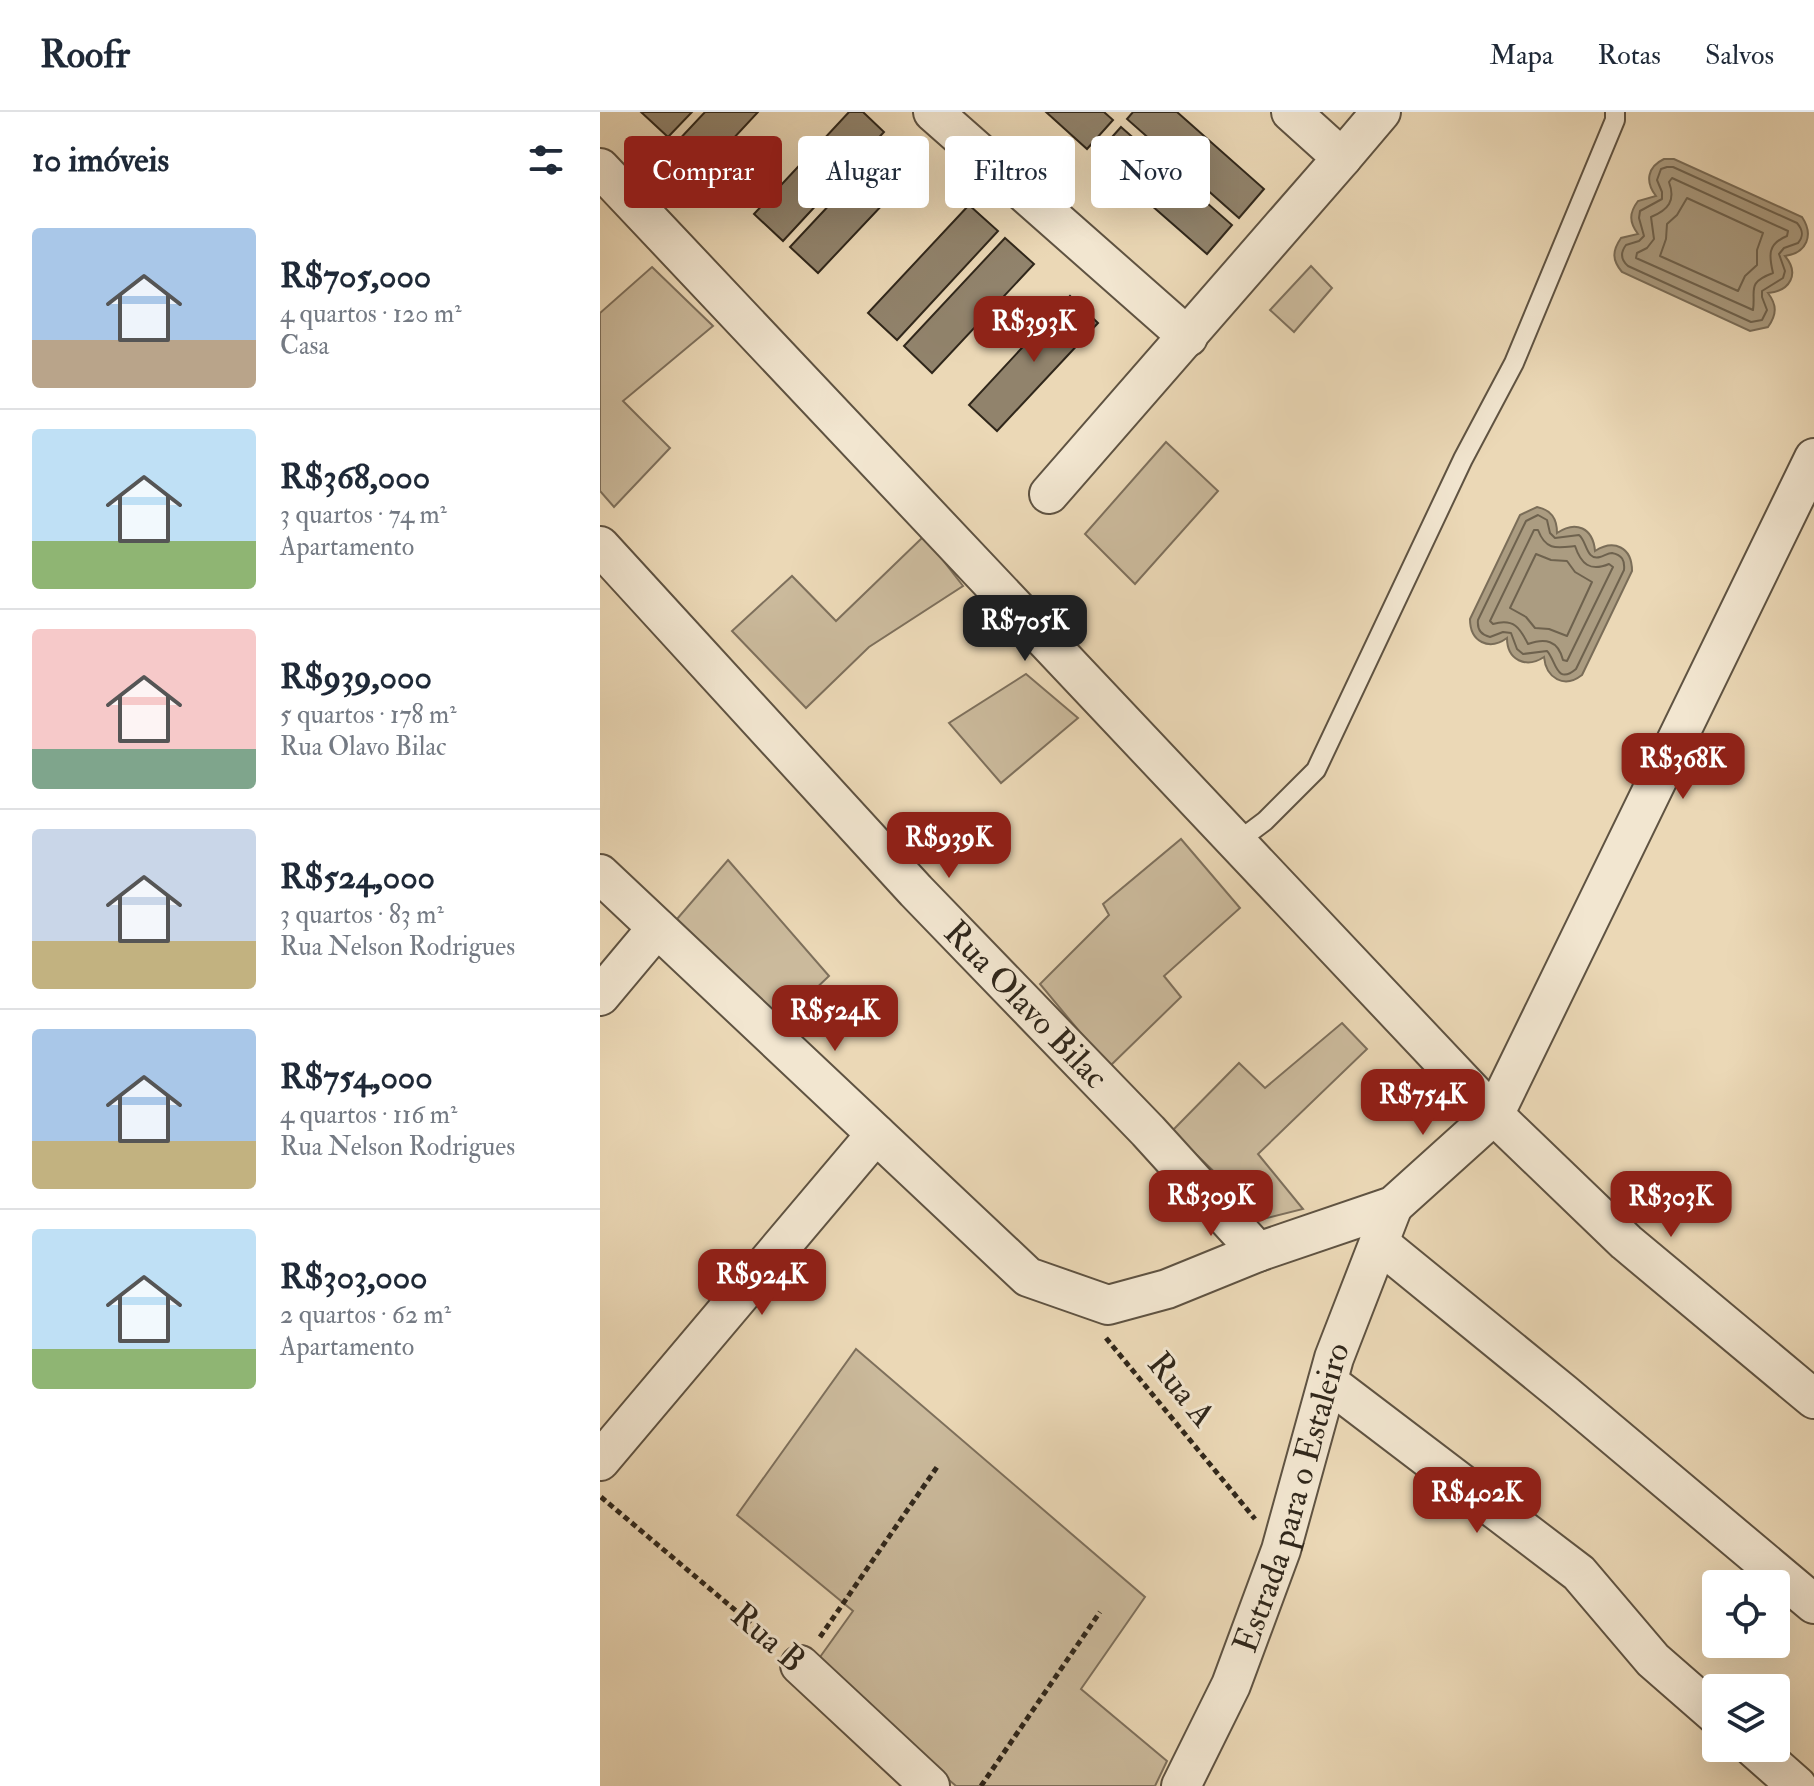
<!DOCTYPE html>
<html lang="pt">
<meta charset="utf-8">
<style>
body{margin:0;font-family:"IM FELL Double Pica",serif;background:#f6f6f7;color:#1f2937;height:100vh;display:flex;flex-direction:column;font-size:30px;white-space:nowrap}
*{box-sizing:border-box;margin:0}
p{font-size:26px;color:#747a83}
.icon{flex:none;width:44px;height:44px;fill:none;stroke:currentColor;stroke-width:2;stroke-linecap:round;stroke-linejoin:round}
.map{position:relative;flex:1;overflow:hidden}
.side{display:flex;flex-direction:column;background:#fff;width:600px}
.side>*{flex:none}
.top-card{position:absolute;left:24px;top:24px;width:760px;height:72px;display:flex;gap:16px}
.controls{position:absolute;left:1102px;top:1458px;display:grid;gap:16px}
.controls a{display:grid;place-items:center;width:88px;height:88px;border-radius:8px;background:#fff;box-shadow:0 8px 32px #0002;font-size:40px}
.price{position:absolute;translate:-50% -68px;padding:0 18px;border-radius:16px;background:#8f2418;color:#fff;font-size:26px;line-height:52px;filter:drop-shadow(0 2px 4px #0008)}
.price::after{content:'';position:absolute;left:50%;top:48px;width:24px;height:18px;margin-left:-12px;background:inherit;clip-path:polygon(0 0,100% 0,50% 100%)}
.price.selected{background:#222;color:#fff}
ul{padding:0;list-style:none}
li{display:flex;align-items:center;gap:24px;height:200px;padding:0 32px}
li+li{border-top:2px solid #e0e1e3}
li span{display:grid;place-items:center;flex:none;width:224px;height:160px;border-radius:8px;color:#555}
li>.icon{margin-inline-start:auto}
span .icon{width:96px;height:96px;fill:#fffc;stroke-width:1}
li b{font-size:34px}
h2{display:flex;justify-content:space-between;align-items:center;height:96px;padding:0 32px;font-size:34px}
.pill{padding:0 28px;border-radius:8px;background:#fff;box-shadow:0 8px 32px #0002;font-size:28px;line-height:72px}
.pill.selected{background:#8f2418;color:#fff}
header{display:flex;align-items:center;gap:48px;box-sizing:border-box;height:112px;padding:0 40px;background:#fff;border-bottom:2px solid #e0e1e3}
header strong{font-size:38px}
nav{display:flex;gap:44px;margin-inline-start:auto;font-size:28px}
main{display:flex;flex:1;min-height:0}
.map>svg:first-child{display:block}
</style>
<header>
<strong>Roofr</strong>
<nav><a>Mapa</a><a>Rotas</a><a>Salvos</a></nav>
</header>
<main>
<section class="side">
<h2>10 imóveis<svg class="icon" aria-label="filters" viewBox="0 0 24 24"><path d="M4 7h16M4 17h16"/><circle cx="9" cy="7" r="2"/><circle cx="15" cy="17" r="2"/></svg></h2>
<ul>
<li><span style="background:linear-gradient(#a9c7e8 70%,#b9a48a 0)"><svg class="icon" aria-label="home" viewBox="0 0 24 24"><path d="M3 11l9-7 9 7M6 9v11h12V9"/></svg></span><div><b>R$705,000</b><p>4 quartos · 120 m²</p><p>Casa</p></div></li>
<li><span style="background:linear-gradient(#bfe0f5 70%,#8fb573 0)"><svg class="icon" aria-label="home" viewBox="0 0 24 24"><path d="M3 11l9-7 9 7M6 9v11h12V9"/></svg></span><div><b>R$368,000</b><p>3 quartos · 74 m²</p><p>Apartamento</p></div></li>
<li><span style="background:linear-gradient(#f6c9c9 75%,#7fa58c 0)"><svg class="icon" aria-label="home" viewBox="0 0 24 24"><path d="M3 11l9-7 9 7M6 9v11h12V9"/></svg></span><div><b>R$939,000</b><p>5 quartos · 178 m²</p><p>Rua Olavo Bilac</p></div></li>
<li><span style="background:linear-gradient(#c9d6e8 70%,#c2b280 0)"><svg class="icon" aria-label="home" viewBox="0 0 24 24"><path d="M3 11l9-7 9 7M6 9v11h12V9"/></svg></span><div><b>R$524,000</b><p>3 quartos · 83 m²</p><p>Rua Nelson Rodrigues</p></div></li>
<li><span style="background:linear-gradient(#a9c7e8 70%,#c2b280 0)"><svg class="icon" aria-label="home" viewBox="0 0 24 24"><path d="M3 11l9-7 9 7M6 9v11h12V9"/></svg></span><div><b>R$754,000</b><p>4 quartos · 116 m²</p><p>Rua Nelson Rodrigues</p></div></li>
<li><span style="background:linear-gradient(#bfe0f5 75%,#8fb573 0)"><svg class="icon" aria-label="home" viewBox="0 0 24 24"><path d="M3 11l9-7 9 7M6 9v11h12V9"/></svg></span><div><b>R$303,000</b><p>2 quartos · 62 m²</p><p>Apartamento</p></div></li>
</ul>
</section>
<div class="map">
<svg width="1214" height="1674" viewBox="0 0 1214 1674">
<rect width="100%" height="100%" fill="#ebd8b6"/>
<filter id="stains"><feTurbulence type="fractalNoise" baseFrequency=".0025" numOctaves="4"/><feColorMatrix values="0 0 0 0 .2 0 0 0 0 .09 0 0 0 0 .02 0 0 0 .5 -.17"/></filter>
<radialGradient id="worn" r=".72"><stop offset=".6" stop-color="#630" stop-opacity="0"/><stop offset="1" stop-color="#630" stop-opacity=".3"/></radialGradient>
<!-- green -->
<path fill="#cbba9c" stroke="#7e705c" stroke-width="2" d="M711,154l21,22 -38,44 -24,-22z
M52,155l61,59 -90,75 47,47 -56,59 -14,-16v-178z
M566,330l52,49 -83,93 -50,-50z
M324,424l39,50 -94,61 -63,61 -74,-77 60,-55 44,45z
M426,562l52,44 -77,65 -52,-60z
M581,727l59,69 -76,68 17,21 -72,70 -69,-83 69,-69 -6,-11z
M128,748l101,116 -48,46 -104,-103z
M742,911l25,26 -109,105 45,55 -40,10 -91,-88 67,-68 26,25z
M256,1237l289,248 -64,92 86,72 -12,25h-199l-141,-122 38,-53 -116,-96z"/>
<!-- water -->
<path fill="#ab9c81" stroke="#7a6d58" stroke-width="2" d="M1064,47h10l128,58c12,18 5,36 -17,39 15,18 5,35 -17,37 9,12 9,21 0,34l-18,4 -128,-59c-10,-12 -10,-21 -1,-34l17,-4c-9,-12 -9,-21 0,-33l18,-5c-11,-14 -9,-29 8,-37z
M937,395c14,3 20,11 20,26 19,-13 36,-5 38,18 19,-12 37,-4 37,20l-50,104c-18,14 -36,3 -38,-18 -18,12 -37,3 -37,-19 -18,13 -37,4 -37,-19l50,-104z"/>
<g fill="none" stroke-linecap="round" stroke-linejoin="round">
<!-- shore -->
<path stroke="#6e624e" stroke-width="2" d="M1067,55h6l124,56c6,7 7,13 1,20l-14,5 -5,6 6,17 -2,7 -21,13v6l5,13 -5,10 -11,2 -123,-56c-7,-6 -8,-13 -2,-21l13,-4 5,-5 -5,-18 1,-7 22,-12v-7l-5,-12 4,-11z
M1072,66l116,53 -1,5c-20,8 -18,20 -14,37 -27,10 -17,17 -20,37l-117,-52 1,-5 10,-5 7,-9 -3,-22c17,-7 25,-16 18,-35z
M1087,86l76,35 -6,17v15l-12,11 -7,15 -78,-35 6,-17 1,-15 10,-9z
M938,403l9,5 3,13 5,5 24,-3c8,6 7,26 21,22 4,-1 8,-4 12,-4 10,2 13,7 12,17l-48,99c-20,17 -20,-9 -29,-18l-24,3 -6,-5 -6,-16 -8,-1 -13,5c-9,-2 -13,-8 -12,-17l48,-99z
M934,418h4c8,21 19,18 37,16 6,18 15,26 34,18l4,3 -46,94 -4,-1c-5,-20 -18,-22 -35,-16 -8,-16 -14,-26 -35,-20l-3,-3z
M936,442l15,6 16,1 8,11 17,10 -25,54 -18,-7 -14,-1 -9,-11 -16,-9z"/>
</g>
<!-- building -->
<path fill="#91836c" stroke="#30271b" stroke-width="2" d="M41,0h51l-24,25z
M105,0h53l-54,58 -29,-26z
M249,0h14l21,20 -101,109 -29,-27z
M446,0h58l9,8 -26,29z
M533,0h44l87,77 -25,29 -112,-99z
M521,15l111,98 -25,29 -112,-98z
M291,27l29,26 -102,108 -28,-26z
M369,93l29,26 -101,109 -29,-27z
M405,126l29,26 -102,109 -28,-27z
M470,184l28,27 -101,108 -28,-26z"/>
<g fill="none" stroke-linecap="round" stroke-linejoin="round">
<!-- lane casing -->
<g stroke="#5f5342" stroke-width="22">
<path id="lane" d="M637,730l28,-21 51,-51 147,-311 51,-96 101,-243v-8"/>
</g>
<!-- street casing -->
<g stroke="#5f5342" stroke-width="42">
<g id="street">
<path d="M333,0l255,225"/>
<path d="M742,46l39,-46"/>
<path d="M0,56l894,947 132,127 188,157"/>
<path d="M449,382l293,-336 -51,-46"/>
<path id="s1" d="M0,434l316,345 232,240 110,121"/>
<path d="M0,762l428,403 80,28 59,-16 91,-37 135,-46 101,-91 320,-657"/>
<path d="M0,884l57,-68"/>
<path d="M779,1131l184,150 251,211"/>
<path d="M728,1270l251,191 74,87 63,55"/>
<path d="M0,1349l276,-327"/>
<path d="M200,1553l130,121"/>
<path d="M1154,1636l43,38"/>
<path id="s2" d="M581,1674l50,-101 50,-135 53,-192 59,-152"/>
</g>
</g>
<!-- path -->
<path stroke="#30271b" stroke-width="5" stroke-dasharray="6 4" stroke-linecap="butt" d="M506,1226l149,181
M1,1385l172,145
M220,1525l117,-170
M381,1674l119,-174"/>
<!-- lane -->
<use href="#lane" stroke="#f2e6d0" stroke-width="18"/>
<!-- street -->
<use href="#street" stroke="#f2e6d0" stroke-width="38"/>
</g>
<g text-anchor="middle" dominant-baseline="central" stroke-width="6" stroke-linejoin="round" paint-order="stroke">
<!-- street labels -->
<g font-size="34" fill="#30271b" stroke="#f2e6d0">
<text stroke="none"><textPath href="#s1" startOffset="626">Rua Olavo Bilac</textPath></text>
<text transform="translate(581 1278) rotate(51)">Rua A</text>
<text stroke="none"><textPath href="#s2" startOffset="310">Estrada para o Estaleiro</textPath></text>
<text transform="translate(168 1526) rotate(41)">Rua B</text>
</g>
</g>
<rect width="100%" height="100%" filter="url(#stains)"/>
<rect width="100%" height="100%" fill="url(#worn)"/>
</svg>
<div class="controls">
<a><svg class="icon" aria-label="locate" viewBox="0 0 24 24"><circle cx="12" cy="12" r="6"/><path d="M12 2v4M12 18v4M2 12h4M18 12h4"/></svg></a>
<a><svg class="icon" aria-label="layers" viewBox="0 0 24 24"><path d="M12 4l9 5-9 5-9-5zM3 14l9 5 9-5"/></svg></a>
</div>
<b class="price" style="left:434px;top:252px">R$393K</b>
<b class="price selected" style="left:425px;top:551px">R$705K</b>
<b class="price" style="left:1083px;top:689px">R$368K</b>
<b class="price" style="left:349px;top:768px">R$939K</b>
<b class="price" style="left:235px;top:941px">R$524K</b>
<b class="price" style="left:823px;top:1025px">R$754K</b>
<b class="price" style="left:611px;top:1126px">R$309K</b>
<b class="price" style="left:1071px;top:1127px">R$303K</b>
<b class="price" style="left:162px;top:1205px">R$924K</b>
<b class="price" style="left:877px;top:1423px">R$402K</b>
<div class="top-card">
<a class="pill selected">Comprar</a>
<a class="pill">Alugar</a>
<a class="pill">Filtros</a>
<a class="pill">Novo</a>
</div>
</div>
</main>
